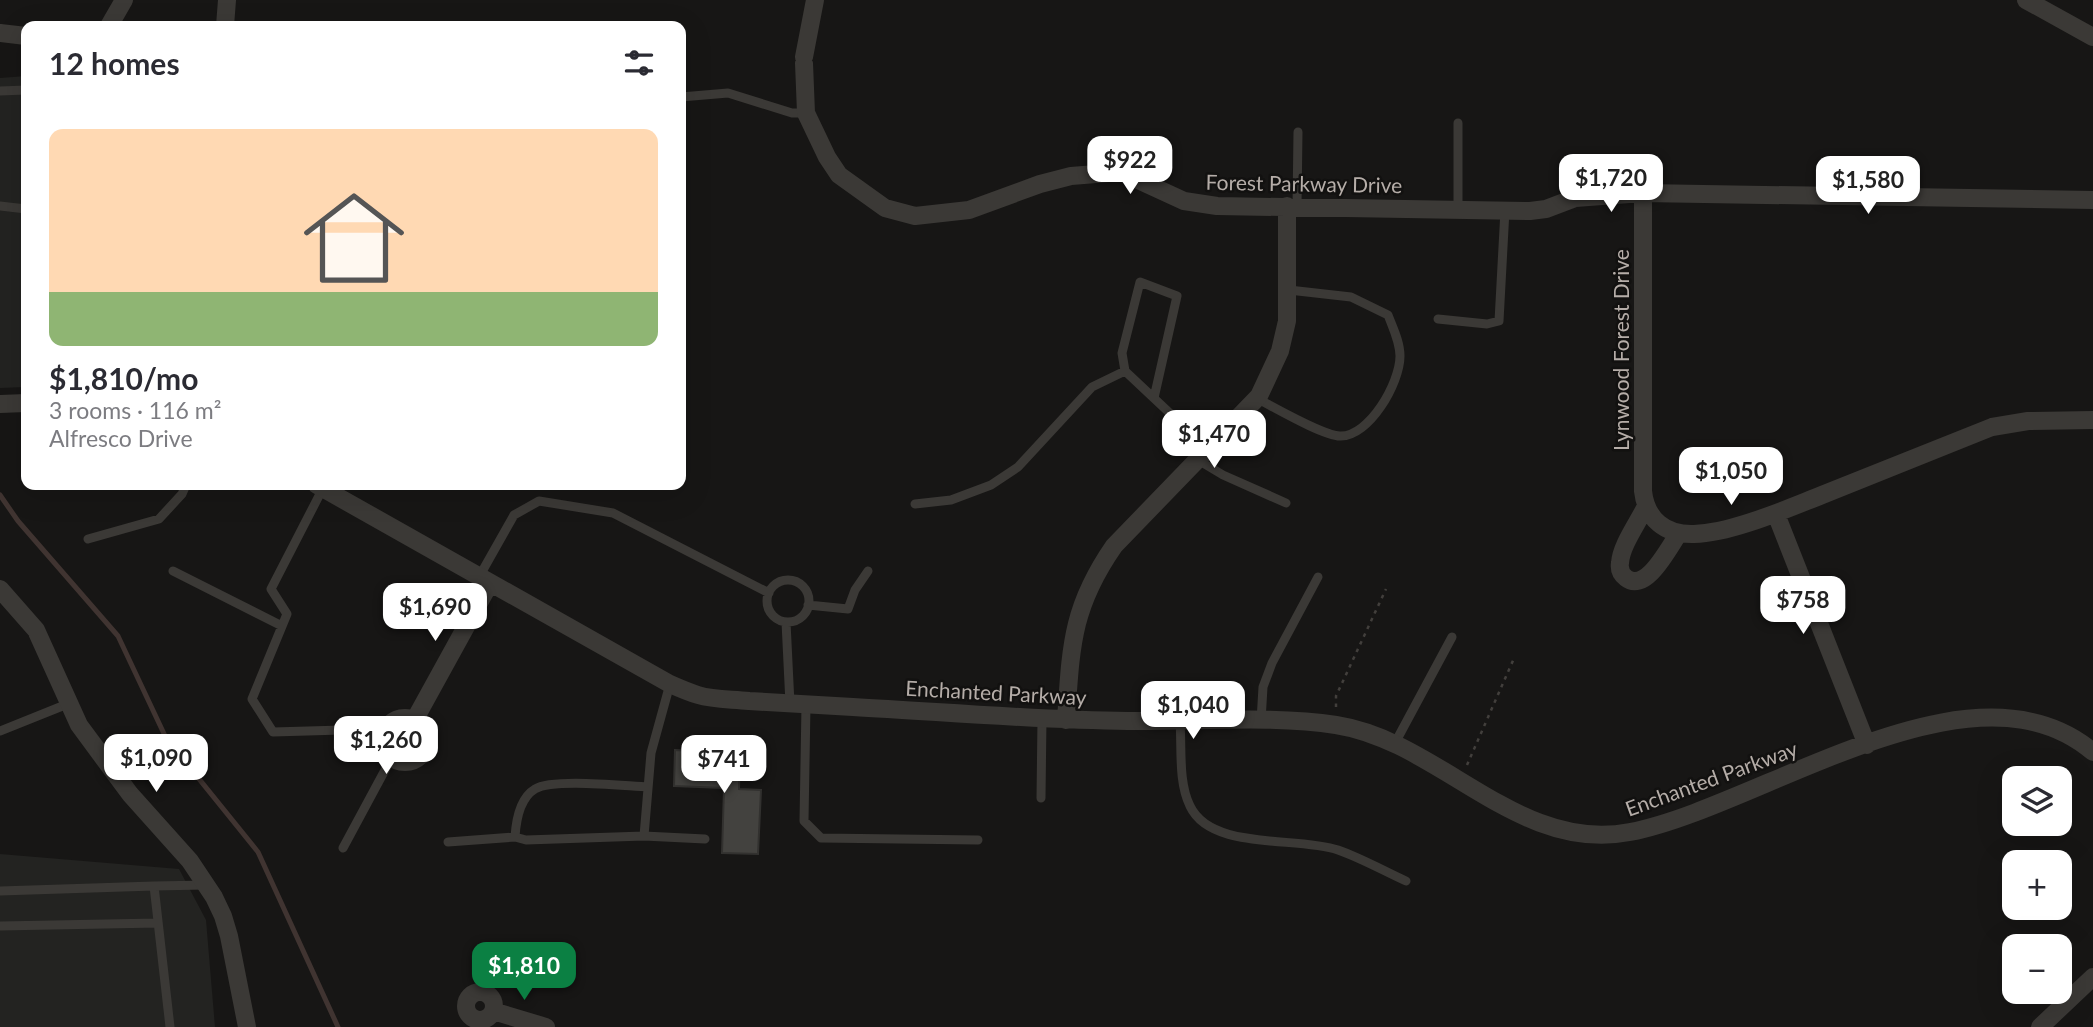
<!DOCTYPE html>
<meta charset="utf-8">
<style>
body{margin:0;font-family:Lato,sans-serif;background:#f7f7f7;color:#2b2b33;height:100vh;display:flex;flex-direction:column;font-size:26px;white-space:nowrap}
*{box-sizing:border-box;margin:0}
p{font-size:23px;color:#7c7c81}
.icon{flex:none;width:38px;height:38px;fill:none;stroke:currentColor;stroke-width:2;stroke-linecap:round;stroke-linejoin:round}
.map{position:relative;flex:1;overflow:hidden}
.sheet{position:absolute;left:21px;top:21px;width:665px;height:469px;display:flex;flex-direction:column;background:#fff;border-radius:14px;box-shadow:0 7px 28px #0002}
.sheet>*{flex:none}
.buttons{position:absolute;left:2002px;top:766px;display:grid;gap:14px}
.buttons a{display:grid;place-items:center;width:70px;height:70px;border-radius:14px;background:#fff;box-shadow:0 7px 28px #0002;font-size:35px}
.price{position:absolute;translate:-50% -60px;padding:0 16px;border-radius:14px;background:#fff;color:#222;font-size:23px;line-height:46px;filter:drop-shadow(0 2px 4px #0008)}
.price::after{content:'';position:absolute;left:50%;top:42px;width:21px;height:16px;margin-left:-10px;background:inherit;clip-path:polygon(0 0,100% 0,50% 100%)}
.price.selected{background:#0b8043;color:#fff}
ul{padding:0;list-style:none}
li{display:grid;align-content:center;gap:14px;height:371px;padding:0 28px}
li span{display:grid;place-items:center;height:217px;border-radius:14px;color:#555}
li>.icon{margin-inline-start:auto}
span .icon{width:126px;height:126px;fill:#fffc;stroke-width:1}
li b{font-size:30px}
h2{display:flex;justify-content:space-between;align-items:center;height:84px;padding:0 28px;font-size:30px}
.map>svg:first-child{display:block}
</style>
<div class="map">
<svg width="2093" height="1027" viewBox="0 0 2093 1027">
<rect width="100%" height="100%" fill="#171615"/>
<!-- built -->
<path fill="#232321" d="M26,76v311l-26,1v-310z
M0,854l179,15 27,51 9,107h-215z"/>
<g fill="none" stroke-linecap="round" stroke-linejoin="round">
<!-- stream -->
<path stroke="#403431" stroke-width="5" d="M0,495l18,26 100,115 48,102 92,114 80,175"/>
</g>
<!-- building -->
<path fill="#43423f" stroke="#32312f" stroke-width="2" d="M675,750l65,3 -1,36 22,1 -3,64 -36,-1 2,-65 -50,-2z"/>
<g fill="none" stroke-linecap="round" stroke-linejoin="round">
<!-- path -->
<path stroke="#423f3c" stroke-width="2.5" stroke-dasharray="3.5 5" stroke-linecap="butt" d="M1336,707v-11l50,-107
M1467,765l48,-109"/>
<!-- lane -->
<path stroke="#3b3936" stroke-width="9" d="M0,91l26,-1
M681,97l47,-4 64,20h14
M0,206l26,3
M1297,206l1,-74
M1458,209v-86
M1438,319l49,5 12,-3 6,-111
M1154,398l23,-102 -37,-14 -18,71 3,18 83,78
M1256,398c18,9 67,38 84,38 29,1 60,-53 60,-80 0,-14 -7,-28 -12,-41l-37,-18 -62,-7
M1198,460l25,15 63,28
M323,488l-52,101 16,25 -35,85 21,33 69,-2 42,4
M915,504l36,-4 40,-15 27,-18 74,-80 33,-16
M88,539l71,-20 23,-25 4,-9
M173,571l109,55
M479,577l35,-62 25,-14 74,12 156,80
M767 601a21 21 0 1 1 42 0a21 21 0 1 1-42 0Z
M808,605l40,4 7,-19 13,-19
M786,622l4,82
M806,705l-2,116 17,17 157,2
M1261,721l2,-34 9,-24 46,-86
M1180,722c2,26 -2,60 10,84 21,45 107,30 148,44 23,8 46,21 68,31
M0,731l70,-28
M1395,743l57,-106
M648,787c-24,-1 -95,-9 -113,2 -15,9 -19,32 -20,48l11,3 118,-4 7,-83 19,-69
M1041,798l1,-79
M644,836l61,3
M448,842l67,-5
M343,848l49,-91
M154,886l51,-1
M0,891l154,-5 16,141
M0,926l158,-3"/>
<!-- street -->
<path stroke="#3b3936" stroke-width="18" d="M2026,0l67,37
M109,26l15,-26
M225,26l2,-26
M0,33l26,3
M804,57l11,-57
M804,63l2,50 21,44 12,18 46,33 30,8 54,-6 71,-26 31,-8 50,-4 63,29 33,5 313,5 16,-2 29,-11 68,-5 450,7
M1643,193v298c3,28 22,44 51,43 38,-1 92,-25 128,-39 56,-22 113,-45 170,-68l36,-6 65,-1
M0,404l26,-1
M317,485l353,199c9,4 18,8 28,11 16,5 34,4 51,6 35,2 70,4 104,6 92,5 183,13 275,14 65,1 145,-6 208,4 104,16 182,129 294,107 130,-25 342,-183 463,-80
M1645,508c-8,16 -24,38 -25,55 -1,6 1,11 6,15 20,16 43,-31 53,-45
M1776,514l91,231
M0,589l36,41 43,95 51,69 60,67 24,36 9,19 6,20 18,91
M383 740a22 22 0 1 1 44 0a22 22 0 1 1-44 0Z
M1066,720c5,-73 5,-112 48,-174l145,-150 21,-45 7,-30v-115
M414,721l76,-138
M466 1006a14 14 0 1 1 28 0a14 14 0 1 1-28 0Z
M493,1011l53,16
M2040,1027l53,-50"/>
</g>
<g text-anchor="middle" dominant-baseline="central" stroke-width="5" stroke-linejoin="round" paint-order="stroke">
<!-- street labels -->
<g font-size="21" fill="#b5ada8" stroke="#121110">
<text transform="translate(1304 183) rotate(1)">Forest Parkway Drive</text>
<text transform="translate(1620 350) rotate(-90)">Lynwood Forest Drive</text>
<text transform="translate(996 692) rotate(3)">Enchanted Parkway</text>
<text transform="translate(1711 778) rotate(-20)">Enchanted Parkway</text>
</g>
</g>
</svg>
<div class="buttons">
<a><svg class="icon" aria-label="layers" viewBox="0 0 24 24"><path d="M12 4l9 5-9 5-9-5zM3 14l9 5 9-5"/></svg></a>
<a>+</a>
<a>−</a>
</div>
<b class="price" style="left:1130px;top:196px">$922</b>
<b class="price" style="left:1611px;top:214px">$1,720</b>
<b class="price" style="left:1868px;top:216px">$1,580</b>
<b class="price" style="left:1214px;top:470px">$1,470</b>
<b class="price" style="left:1731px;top:507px">$1,050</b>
<b class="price" style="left:1803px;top:636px">$758</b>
<b class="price" style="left:435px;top:643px">$1,690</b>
<b class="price" style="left:1193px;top:741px">$1,040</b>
<b class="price" style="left:386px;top:776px">$1,260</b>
<b class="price" style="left:156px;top:794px">$1,090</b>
<b class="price" style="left:724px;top:795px">$741</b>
<b class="price selected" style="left:524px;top:1002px">$1,810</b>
<section class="sheet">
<h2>12 homes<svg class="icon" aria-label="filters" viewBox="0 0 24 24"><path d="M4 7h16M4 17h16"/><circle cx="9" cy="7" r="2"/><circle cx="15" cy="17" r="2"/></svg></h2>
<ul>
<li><span style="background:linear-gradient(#ffd9b3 75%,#8fb573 0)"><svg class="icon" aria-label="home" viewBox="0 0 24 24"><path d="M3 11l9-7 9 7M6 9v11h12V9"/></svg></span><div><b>$1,810/mo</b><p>3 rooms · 116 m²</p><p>Alfresco Drive</p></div></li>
</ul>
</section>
</div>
